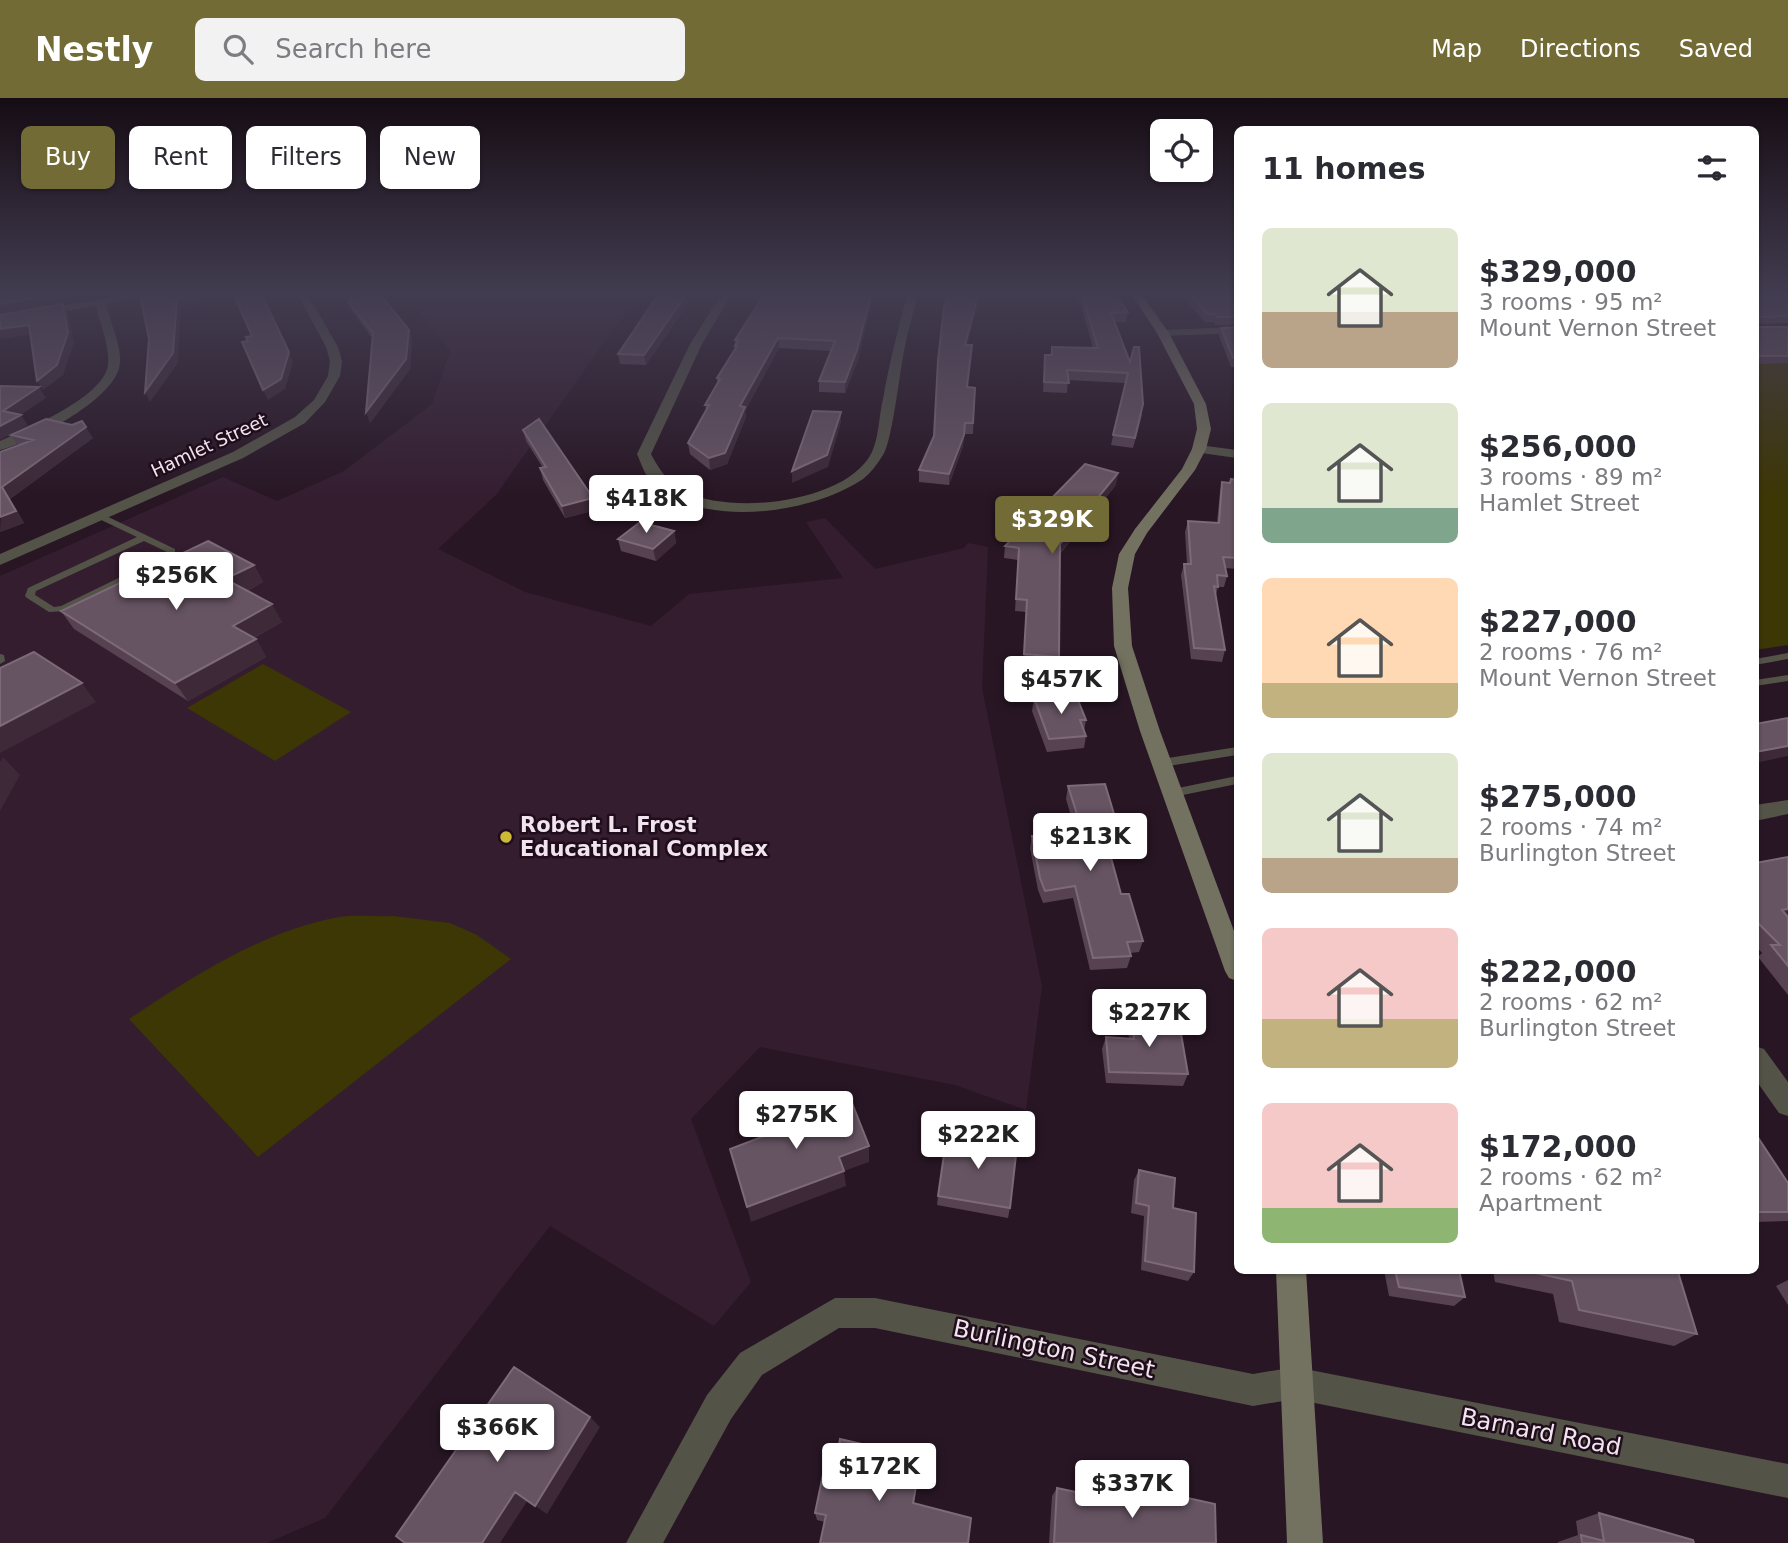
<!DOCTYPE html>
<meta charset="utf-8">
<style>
body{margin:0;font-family:"DejaVu Sans",sans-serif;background:#f2f2f3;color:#2b2b33;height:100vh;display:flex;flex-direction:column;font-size:26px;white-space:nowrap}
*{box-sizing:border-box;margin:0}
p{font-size:23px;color:#7c7c81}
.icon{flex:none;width:38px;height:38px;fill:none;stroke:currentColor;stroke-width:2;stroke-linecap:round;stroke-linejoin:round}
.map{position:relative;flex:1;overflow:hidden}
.sheet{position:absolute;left:1234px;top:28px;width:525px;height:1148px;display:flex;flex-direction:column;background:#fff;border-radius:10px;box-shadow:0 2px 5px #0004}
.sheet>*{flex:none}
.banner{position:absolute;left:21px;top:28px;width:665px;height:63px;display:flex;gap:14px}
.buttons{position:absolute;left:1150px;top:21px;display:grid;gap:14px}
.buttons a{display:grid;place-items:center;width:63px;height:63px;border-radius:10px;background:#fff;box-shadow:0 2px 5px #0004;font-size:35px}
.price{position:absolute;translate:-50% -60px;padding:0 16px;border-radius:7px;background:#fff;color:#222;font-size:23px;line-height:46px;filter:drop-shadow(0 2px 4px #0008)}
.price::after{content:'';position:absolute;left:50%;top:42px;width:21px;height:16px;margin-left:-10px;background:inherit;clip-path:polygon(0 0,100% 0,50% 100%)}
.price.current{background:#736b35;color:#fff}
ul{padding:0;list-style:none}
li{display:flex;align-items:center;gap:21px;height:175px;padding:0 28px}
li span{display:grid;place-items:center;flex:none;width:196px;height:140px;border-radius:10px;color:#555}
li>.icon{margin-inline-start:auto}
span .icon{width:84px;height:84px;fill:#fffc;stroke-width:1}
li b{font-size:30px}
h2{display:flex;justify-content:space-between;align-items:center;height:84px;padding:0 28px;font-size:30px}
.pill{padding:0 24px;border-radius:10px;background:#fff;box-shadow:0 2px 5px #0004;font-size:24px;line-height:63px}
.pill.current{background:#736b35;color:#fff}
header{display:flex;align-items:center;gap:42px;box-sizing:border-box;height:98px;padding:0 35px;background:#736b35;color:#fff}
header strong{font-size:33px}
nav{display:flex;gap:38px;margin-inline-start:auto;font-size:24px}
.search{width:490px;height:63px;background:#f2f2f3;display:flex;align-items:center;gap:18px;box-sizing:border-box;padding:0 24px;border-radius:10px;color:#7c7c81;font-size:26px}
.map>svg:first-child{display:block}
</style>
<header>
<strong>Nestly</strong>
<div class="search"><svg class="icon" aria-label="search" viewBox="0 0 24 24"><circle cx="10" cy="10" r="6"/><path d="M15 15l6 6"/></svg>Search here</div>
<nav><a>Map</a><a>Directions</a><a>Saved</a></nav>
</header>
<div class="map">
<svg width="1788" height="1445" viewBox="0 0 1788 1445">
<rect width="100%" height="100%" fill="#281624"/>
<!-- built -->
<path fill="#351d30" d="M406,197h235l-11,11 -134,189 -58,54 87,43 126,34 38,-32 154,-16 -37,-56 19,-4 50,51 89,-21 4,-5 20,4 -6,141 60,298 -16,124 -71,-25 -195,-38 -69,72 60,163 -37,44 -164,-100 -225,292 -58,25h-267v-967l223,-99 54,24 67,-30 88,-67 18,-53z"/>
<!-- green -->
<path fill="#3d3605" d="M1788,262v285l-33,5v-288z
M263,566l88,48 -76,49 -88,-53z
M393,818l57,7 27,12 34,24 -253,198 -129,-138c65,-43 128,-85 205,-101 19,-4 40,-1 59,-2z"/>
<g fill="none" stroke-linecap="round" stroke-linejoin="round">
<!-- service -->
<path fill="#545348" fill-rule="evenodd" d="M100,415l75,36v8l-109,54 -17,1 -22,-14 -2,-2 3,-8 109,-51 -40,-19v-4zM144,443l23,11 -1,3 -105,51 -7,1 -19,-12 1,-4z
M1788,555v6l-33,6v-6z
M0,556l4,1 1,6 -5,3z
M1788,577v6l-33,5v-6z
M1237,649v8l-75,12 -6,-4 6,-4z
M1237,678v8l-64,13 -6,-4 6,-4z"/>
<!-- minor -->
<path fill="#545348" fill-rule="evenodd" d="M126,197h21l-41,9c4,19 18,46 13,64 -9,34 -87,74 -119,82v-9c27,-12 104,-44 108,-76 2,-19 -8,-41 -12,-59l-96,16v-6z
M298,197h10l30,52 4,14 -2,15 -15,26 -20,21 -62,35 -243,107v-11l233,-102 62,-35 19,-17 14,-24 2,-15 -4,-14z
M721,197h10l-29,49 -51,110c9,17 17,29 35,38 46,23 161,11 186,-40 7,-15 7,-37 11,-53 6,-35 15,-69 24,-104h10c-3,18 -10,37 -13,56 -4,20 -12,92 -21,104 -5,8 -13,19 -20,24 -52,35 -162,51 -211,3 -7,-6 -11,-19 -15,-28l53,-110z
M1237,229v6l-74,3 -6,-3 6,-3z
M1199,347l38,5v8l-43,-6 -2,-3z
M1788,702v14l-33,7v-16z
M1755,948l9,3 24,33v34l-9,-3 -24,-34z
M835,1200h40l378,76 42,-7 493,97v34l-493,-99 -42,7 -378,-78h-36l-77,47 -31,44 -68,124h-37l81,-148 33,-42z"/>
<!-- secondary -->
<path fill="#73715f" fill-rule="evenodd" d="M1132,197h10l27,38 37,71 5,25 -5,20 -11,21 -48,63 -12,21 -7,34 4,58 28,85 77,208v42l-8,-3 -4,-7 -85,-240 -26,-85 -2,-58 7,-34 16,-25 47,-60 10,-20 5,-20 -3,-25 -37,-71z
M1276,1172h30l17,273h-36z"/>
</g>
<!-- wall -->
<path fill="#574252" d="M346,197h36l27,35 3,10 -2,29 -40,54 2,-85 -20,-27 -4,-9 3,-1z
M658,197h36l-48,70 -26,-1 -2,-10z
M758,197h117l-5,13 -12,52 -13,33 -26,-1v-11l12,-30 -52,-3 -34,63 1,6 -19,47 -17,6 -20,-16 -2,-11 18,-33 -1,-5 12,-22v-5l18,-29v-9l23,-37z
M948,197h48l-1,2h-16l-1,6 -11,42 4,10 -4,32 8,1 -2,46h-9l-1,12 -14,39 -30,-3v-12l15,-34z
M1075,197h41l12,17 -2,10h-11l27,93 -9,33 -22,-3 14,-62 -57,-3 -1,13 -24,-1 2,-37h6l1,-8 41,1 -12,-43z
M1181,197h56v30h-22l-1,-3h-9z
M1755,197h33v28l-30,1v3h30v36l-33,1z
M1237,229v43l-1,-3h-5l-12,-31 2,-8z
M523,332l70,68 3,12 -31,8 -22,-38 -3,-12h3l-17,-27z
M11,337l82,3 -83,61 14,24 -24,9 18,-87z
M1231,381l6,1v89l-12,-1 2,8 -3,11h-6l-2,8 9,55 -3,12 -31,-3 -10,-84 3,-11h3l-2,-32 3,-11 29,2 3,-31 2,-10 8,1z
M1116,387l-56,69 -1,103 -2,12 -34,-3 3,-54 -11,-1 3,-51 -14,-2 1,-12z
M674,433l2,12 -20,18 -35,-10 -3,-12z
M254,467l9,17 -16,9 35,31 -28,16 2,1 10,18 -78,44 -114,-72 -13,-18z
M1034,600l52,22 -2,11 2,5 -2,12 -37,4 -15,-41z
M1068,688l49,38 -3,12h-9l16,58 22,47 -4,11 -9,1 1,3 -4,12 -37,2 -17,-72 -30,5 -5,-13 -8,-42 2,-12h13l1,-5 29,-1 -9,-31z
M1788,759v138l-30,-38 4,-4 -7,-8v-82z
M1132,921l56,55 -5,12 -77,-3 -4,-34 4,-12 23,2 -1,-9z
M1755,1035l33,50v38l-33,1z
M1139,1072l34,38 21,64 -6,9 -47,-11 3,-54 -13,-3 3,-33z
M938,1098l72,12 -2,10 -71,-13z
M1384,1172h75l6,27 -11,9 -65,-10z
M1493,1172h180l24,64 -23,12 -115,-24 -6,-28 -58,-12z
M1788,1182v25l-12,-19z
M888,1352l-1,17 31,8 -4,29 -89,18 -8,-2 -2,-7 22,-56z
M1057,1390l54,11 7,-8 49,10 7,-6 42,48h-167l3,-47z
M1599,1415l95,30h-136v-1l20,-7 -2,-14z"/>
<!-- shaded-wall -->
<path fill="#3d2938" d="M54,197h20l-7,1 1,6 -68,12v-10z
M198,197h36l2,3 -55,9 -3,56 -28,39 -5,-10 32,-94z
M686,197h8l-48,70 -2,-10z
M871,197h4l-5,13 -12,52 -13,33v-11z
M979,197l-1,8 -13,52v-10z
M63,206l5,9 6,30 -11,32 -20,15 -6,-9z
M29,227l6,9 -35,5v-10z
M409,232l3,10 -2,29 -40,54 -4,-11z
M778,240l1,10 -34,63 1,6 -19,47 -17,6 -1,-12 31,-52z
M289,254l4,10 -8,27 -17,11 -5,-10z
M39,289l7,11 -27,18 2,-1 7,10 -28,15v-14l3,-15z
M841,314v11l-13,44 -36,16v-12z
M82,323l11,17 -83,61 14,24 -24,9 2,-45z
M964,337l-1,11 -14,39v-11z
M1118,375l-2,12 -58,71 2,-12z
M593,400l3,12 -31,8 -3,-12z
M674,433l2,12 -20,18 -3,-12z
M254,467l9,17 -28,15 -10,-18z
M272,506l10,18 -39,22 -10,-18z
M256,541l10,18 -78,44 -13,-18z
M82,585l14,19 -96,51v-27z
M1788,648v10l-33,7v-11z
M3,659l17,18 -20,36v-49z
M1788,811v10l-6,-9z
M869,1048v16l-25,9 2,15 -95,36 -4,-15 92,-50z
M590,1319l10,10 -53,87 -12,-8z
M515,1394l13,8 -28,43h-18z"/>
<!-- building -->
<path fill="#675463" stroke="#7d6a78" stroke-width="2" d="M0,197h54l-54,9z
M140,197h58l-21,3 -4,55 -28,39 4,-53z
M234,197h28l27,57 -8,27 -18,11 -21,-48 6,-1 -2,-4 6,-1z
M349,197h32l28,35 -3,29 -40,53 7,-79 -25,-31 4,-1z
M658,197h28l-42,60 -26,-1z
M758,197h113l-14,55 -12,32 -26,-1 16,-40 -57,-3 -38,68 5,1 -20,46 -16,5 -21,-15 21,-38h-4l15,-26 -3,-1 20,-32h-2l3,-6h-3l29,-45z
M948,197h30l-13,50h7l-5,42 8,1 -2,35h-8l-1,12 -15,39 -30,-4 15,-34 4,-76 6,-53z
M1082,197h34l12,17 -17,1 19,49 4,-15h5l4,57 -8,34 -22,-3 15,-62 -61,-3 2,13 -25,-1 1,-27h7v-8l46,1z
M1190,197h47v22h-20l-2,-3h-8z
M1755,197h33v21l-29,1 -1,10h30v29h-33z
M63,206l5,29 -11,32 -20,16 -8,-56 -29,4v-14z
M1237,229v31h-4l-12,-30z
M0,288l39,1 -36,24 18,4 -21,11z
M813,313l28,1 -14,43 -35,16z
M46,321l26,6 10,-4 4,6 -84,60 14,24 -16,6v-65l33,-12 -22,-5z
M539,321l54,79 -31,8 -22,-38 6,-1 -23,-37z
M1085,366l33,9 -58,71 -1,113 -35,-3 3,-54 -11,-1 3,-51 -14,-2z
M1231,381l6,1v78l-14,-1 4,19 -10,-1 1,12 -4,-1 11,64 -31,-2 -10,-84h7l-3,-43 31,2 3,-41 8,1z
M640,424l34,9 -21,18 -35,-10z
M208,443l46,24 -29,14 47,25 -39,22 23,13 -81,44 -114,-72z
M34,554l48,31 -82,43v-58z
M1076,597l10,25h-6l6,16 -37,3 -15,-41z
M1788,620v28l-33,6v-28z
M1105,686l12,40 -15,1 19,69h8l14,47 -16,1 4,14 -38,2 -18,-72 -30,5 -5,-13 -8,-42h15l-1,-5 36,-1 -14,-44z
M1788,759v52l-6,1 6,7v49l-17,-21h9l-25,-25v-57z
M1132,921l47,3 9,52 -79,-2 -3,-35 28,2z
M852,1005l17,43 -30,11 5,14 -97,36 -17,-58 37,-14 -5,-18 36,-13 5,16z
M1755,1035l33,50v29h-33z
M947,1036l70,12 -7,62 -72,-12z
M1139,1072l36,8 -2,30 23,5 -2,59 -49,-11 4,-55 -13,-3z
M1395,1172h64l6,27 -66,-10z
M1522,1172h151l5,2 19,62 -118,-24 -7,-29z
M514,1269l76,50 -55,89 -20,-14 -33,51h-77l-9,-7z
M840,1341l48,11 -3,17 33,8 -5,28 58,15 -3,25h-148l6,-28 -11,-2 12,-58 10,2z
M1057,1390l61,13v-10l56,12v-8l41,9 1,39h-162z
M1599,1415l94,27 1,3h-112l-1,-8 23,6z"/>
<!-- sky -->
<linearGradient id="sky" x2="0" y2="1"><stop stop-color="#160c14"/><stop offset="0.49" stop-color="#423c50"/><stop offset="1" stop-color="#423c50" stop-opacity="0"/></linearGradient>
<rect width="1788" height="399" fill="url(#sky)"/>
<!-- markers -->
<circle fill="#ccb938" stroke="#1f0d1b" stroke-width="2.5" cx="506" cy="739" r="7"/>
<g text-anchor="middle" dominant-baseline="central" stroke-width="5" stroke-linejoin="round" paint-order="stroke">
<!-- far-street labels -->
<g font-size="18" fill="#f1e4ee" stroke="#1f0d1b">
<text transform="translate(209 347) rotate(-25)">Hamlet Street</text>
</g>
<!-- poi labels -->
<g font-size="21" font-weight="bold" fill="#f1e4ee" stroke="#1f0d1b" text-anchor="start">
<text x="520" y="727">Robert L. Frost<tspan x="520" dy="24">Educational Complex</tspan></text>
</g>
<!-- near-street labels -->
<g font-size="24" fill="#f1e4ee" stroke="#1f0d1b">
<text transform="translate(1054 1251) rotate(12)">Burlington Street</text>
<text transform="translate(1541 1334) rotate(11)">Barnard Road</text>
</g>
</g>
</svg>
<div class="buttons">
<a><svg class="icon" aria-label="locate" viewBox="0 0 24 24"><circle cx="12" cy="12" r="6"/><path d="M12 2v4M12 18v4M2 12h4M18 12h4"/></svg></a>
</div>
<b class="price" style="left:646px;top:437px">$418K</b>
<b class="price current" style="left:1052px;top:458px">$329K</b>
<b class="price" style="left:176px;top:514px">$256K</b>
<b class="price" style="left:1061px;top:618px">$457K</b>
<b class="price" style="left:1090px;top:775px">$213K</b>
<b class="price" style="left:1149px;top:951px">$227K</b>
<b class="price" style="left:796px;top:1053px">$275K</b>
<b class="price" style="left:978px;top:1073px">$222K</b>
<b class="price" style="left:497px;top:1366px">$366K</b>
<b class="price" style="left:879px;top:1405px">$172K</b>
<b class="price" style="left:1132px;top:1422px">$337K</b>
<div class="banner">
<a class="pill current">Buy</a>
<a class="pill">Rent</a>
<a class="pill">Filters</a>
<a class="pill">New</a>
</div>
<section class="sheet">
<h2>11 homes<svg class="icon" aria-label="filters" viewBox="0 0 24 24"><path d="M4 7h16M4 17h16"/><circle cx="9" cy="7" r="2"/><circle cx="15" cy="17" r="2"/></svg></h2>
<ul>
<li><span style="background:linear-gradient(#dfe7d0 60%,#b9a48a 0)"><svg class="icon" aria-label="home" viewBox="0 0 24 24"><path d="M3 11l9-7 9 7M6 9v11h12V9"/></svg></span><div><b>$329,000</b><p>3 rooms · 95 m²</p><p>Mount Vernon Street</p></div></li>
<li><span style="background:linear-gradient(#dfe7d0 75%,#7fa58c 0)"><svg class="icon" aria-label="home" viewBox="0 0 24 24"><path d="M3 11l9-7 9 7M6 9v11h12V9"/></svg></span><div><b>$256,000</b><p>3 rooms · 89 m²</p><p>Hamlet Street</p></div></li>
<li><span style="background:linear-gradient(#ffd9b3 75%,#c2b280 0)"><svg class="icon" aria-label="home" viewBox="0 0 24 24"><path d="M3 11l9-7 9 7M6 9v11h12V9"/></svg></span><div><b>$227,000</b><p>2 rooms · 76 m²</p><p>Mount Vernon Street</p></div></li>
<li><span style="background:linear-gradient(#dfe7d0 75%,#b9a48a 0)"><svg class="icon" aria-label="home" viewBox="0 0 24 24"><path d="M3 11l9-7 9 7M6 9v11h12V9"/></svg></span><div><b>$275,000</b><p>2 rooms · 74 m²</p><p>Burlington Street</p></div></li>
<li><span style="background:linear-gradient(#f6c9c9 65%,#c2b280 0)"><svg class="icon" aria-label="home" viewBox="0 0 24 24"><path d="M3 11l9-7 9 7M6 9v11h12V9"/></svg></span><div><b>$222,000</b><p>2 rooms · 62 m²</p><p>Burlington Street</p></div></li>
<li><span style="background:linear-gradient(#f6c9c9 75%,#8fb573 0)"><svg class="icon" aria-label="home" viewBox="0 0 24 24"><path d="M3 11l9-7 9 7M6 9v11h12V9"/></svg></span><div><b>$172,000</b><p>2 rooms · 62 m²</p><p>Apartment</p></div></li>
</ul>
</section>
</div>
